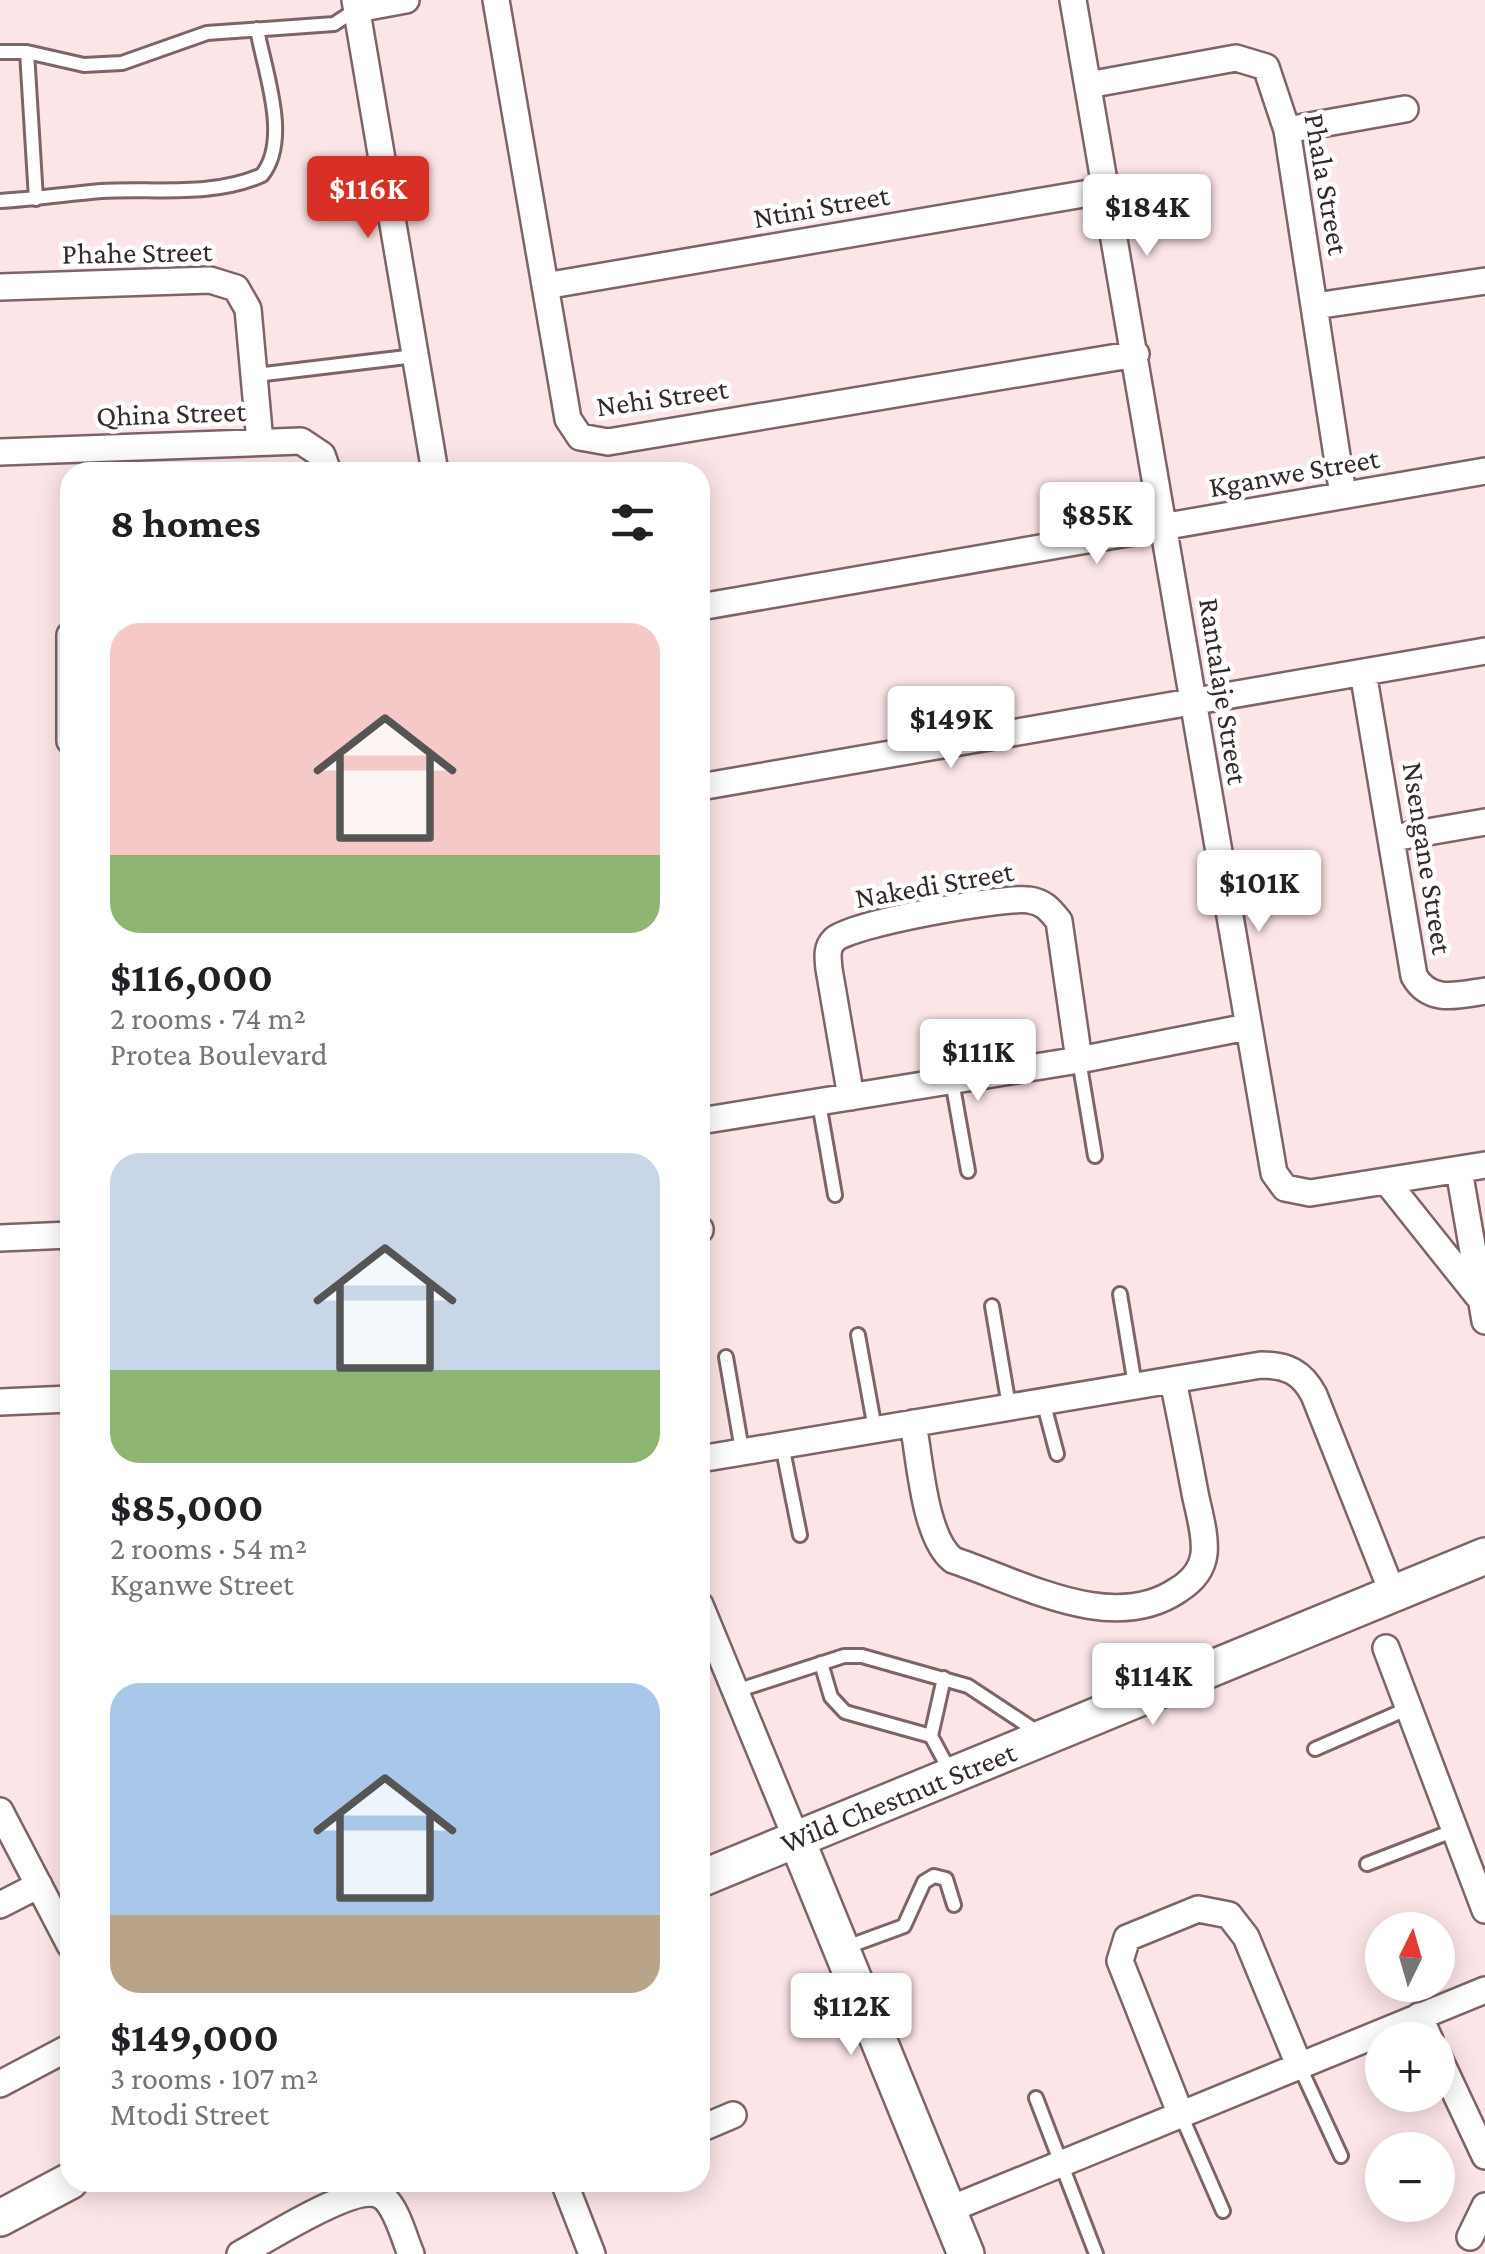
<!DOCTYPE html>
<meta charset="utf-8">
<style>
body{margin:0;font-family:"Crimson Pro",serif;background:#f2f2f2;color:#202124;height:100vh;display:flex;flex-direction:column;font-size:38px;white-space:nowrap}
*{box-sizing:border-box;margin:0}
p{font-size:32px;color:#757577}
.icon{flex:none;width:55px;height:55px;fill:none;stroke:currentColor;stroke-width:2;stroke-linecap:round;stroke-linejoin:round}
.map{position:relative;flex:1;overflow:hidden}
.side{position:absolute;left:60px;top:462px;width:650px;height:1730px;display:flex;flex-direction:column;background:#fff;border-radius:30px;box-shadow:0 5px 25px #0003}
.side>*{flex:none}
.needle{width:65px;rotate:5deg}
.buttons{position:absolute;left:1365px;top:1912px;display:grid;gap:20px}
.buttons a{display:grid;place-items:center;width:90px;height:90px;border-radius:50%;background:#fff;box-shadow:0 5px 25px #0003;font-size:50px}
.price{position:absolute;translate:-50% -85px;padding:0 22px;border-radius:10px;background:#fff;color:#222;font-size:32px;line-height:65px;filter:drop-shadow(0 2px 5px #0008)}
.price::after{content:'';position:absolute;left:50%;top:60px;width:30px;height:22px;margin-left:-15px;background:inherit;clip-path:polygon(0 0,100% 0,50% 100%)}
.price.on{background:#d93025;color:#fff}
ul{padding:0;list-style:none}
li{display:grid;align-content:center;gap:20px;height:530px;padding:0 50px}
li span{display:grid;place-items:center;height:310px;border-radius:30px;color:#555}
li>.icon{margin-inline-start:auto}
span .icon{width:180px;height:180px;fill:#fffc;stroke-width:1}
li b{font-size:42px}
h2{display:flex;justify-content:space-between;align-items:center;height:120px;padding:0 50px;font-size:42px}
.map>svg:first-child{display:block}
</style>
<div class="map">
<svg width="1485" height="2254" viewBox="0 0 1485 2254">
<rect width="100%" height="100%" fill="#fce5e7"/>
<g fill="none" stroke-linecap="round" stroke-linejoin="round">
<!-- lane casing -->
<g stroke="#7d6466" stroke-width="18">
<path id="lane" d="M0,52h27l9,147
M27,52l57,13 38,-2 85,-30 127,-9 23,-15
M0,201c34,-2 67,-7 101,-10 52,-3 113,6 161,-16 29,-36 2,-105 -5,-146
M256,375l159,-19
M1079,1060l16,96
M952,1081l16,90
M819,1103l16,92
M1120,1294l15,91
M992,1306l17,100
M858,1335l17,94
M726,1357l16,93
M1043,1401l14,53
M782,1445l18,90
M821,1663l10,34 14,15 86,24
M944,1678l-13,58 20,37
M736,1691l108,-35h18l106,30 71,47
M1315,1749l94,-41
M1367,1864l88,-34
M844,1948l60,-22 20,-44 10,-6 12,3 8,26
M1299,2065l42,91
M1036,2098l60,156
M1181,2115l42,96"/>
</g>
<!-- street casing -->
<g stroke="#7d6466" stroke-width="30">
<path id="street" d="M355,0l80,472
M496,0l72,419 12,18 28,5 528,-88
M1073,0l201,1173 11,15 25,5 175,-28
M357,9l49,-9
M1088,85l148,-27 30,9 21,63 56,365
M1287,130l118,-21
M545,286l562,-96
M0,287l210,-7 26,8 12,21 12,133
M1315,306l170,-25
M0,452l301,-11 21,14 6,17
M700,607l785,-136
M70,635v106
M1363,672l51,304c16,28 44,19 71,15
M700,787l785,-136
M1393,838l92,-16
M851,1097l-22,-128c-1,-11 -3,-21 5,-29 14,-16 171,-44 195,-40 15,2 21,10 30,21l20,139
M700,1121l379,-61 168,-33
M1459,1170l26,151
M1387,1182l91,114
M700,1229v1
M0,1238l70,-3
M0,1402l70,-3
M913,1423c7,37 11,114 40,137 69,23 159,75 225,30 13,-8 24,-20 26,-36 2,-19 -5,-41 -9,-61 -7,-37 -14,-75 -22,-112
M700,1459l561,-94c26,0 41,7 53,30l79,199
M700,1605l96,233
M1386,1648l99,262
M0,1811l70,134
M0,1905l39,-20
M1419,2016l11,24
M1438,2056l47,100
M0,2084l70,-37
M1181,2115l-61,-154 7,-23 71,-29 31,6 17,22 53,128
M700,2129l33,-14
M564,2182l28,72
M948,2210l537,-220
M1470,2237l15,-31
M240,2254c27,-14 118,-75 143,-57 14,11 21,41 28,57"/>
</g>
<!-- secondary casing -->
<g stroke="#7d6466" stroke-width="40">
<path id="secondary" d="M796,1838l170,416
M700,1879l785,-323
M0,2218l70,-37"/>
</g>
<!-- lane -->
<use href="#lane" stroke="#fff" stroke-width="12"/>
<!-- street -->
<use href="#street" stroke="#fff" stroke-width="25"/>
<!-- secondary -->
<use href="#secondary" stroke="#fff" stroke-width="35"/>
</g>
<g text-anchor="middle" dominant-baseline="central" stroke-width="9" stroke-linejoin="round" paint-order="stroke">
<!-- street labels -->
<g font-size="30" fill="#352a2b" stroke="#fff">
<text transform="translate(1327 184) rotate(80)">Phala Street</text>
<text transform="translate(821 206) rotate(-10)">Ntini Street</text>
<text transform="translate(137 252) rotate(-1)">Phahe Street</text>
<text transform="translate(662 397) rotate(-8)">Nehi Street</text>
<text transform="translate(171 413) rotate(-2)">Qhina Street</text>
<text transform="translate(1294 472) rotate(-10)">Kganwe Street</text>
<text transform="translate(1224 691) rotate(81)">Rantalaje Street</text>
<text transform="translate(1428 858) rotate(81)">Nsengane Street</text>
<text transform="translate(934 884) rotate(-10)">Nakedi Street</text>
<text transform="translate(898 1797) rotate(-22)">Wild Chestnut Street</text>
</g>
</g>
</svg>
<div class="buttons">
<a><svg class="needle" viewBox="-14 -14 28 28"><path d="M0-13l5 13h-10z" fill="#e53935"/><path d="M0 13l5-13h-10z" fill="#757577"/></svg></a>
<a>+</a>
<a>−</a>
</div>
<b class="price on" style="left:368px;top:241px">$116K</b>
<b class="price" style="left:1147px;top:259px">$184K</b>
<b class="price" style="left:1097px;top:567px">$85K</b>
<b class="price" style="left:951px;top:771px">$149K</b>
<b class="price" style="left:1259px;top:935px">$101K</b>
<b class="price" style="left:978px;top:1104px">$111K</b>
<b class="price" style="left:1153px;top:1728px">$114K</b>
<b class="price" style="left:851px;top:2058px">$112K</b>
<section class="side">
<h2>8 homes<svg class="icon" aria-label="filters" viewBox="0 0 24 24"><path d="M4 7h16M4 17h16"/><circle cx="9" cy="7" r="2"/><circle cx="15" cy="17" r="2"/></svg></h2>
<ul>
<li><span style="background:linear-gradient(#f6c9c9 75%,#8fb573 0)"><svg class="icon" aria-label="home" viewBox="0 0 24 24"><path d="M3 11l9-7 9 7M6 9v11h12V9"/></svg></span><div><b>$116,000</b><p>2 rooms · 74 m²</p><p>Protea Boulevard</p></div></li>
<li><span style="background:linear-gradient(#c9d6e8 70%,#8fb573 0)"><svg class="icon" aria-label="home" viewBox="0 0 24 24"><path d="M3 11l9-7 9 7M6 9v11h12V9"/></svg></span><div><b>$85,000</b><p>2 rooms · 54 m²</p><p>Kganwe Street</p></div></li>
<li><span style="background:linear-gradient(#a9c7e8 75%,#b9a48a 0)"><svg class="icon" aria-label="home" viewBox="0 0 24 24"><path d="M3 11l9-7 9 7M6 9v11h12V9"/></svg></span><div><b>$149,000</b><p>3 rooms · 107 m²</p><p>Mtodi Street</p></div></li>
</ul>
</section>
</div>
